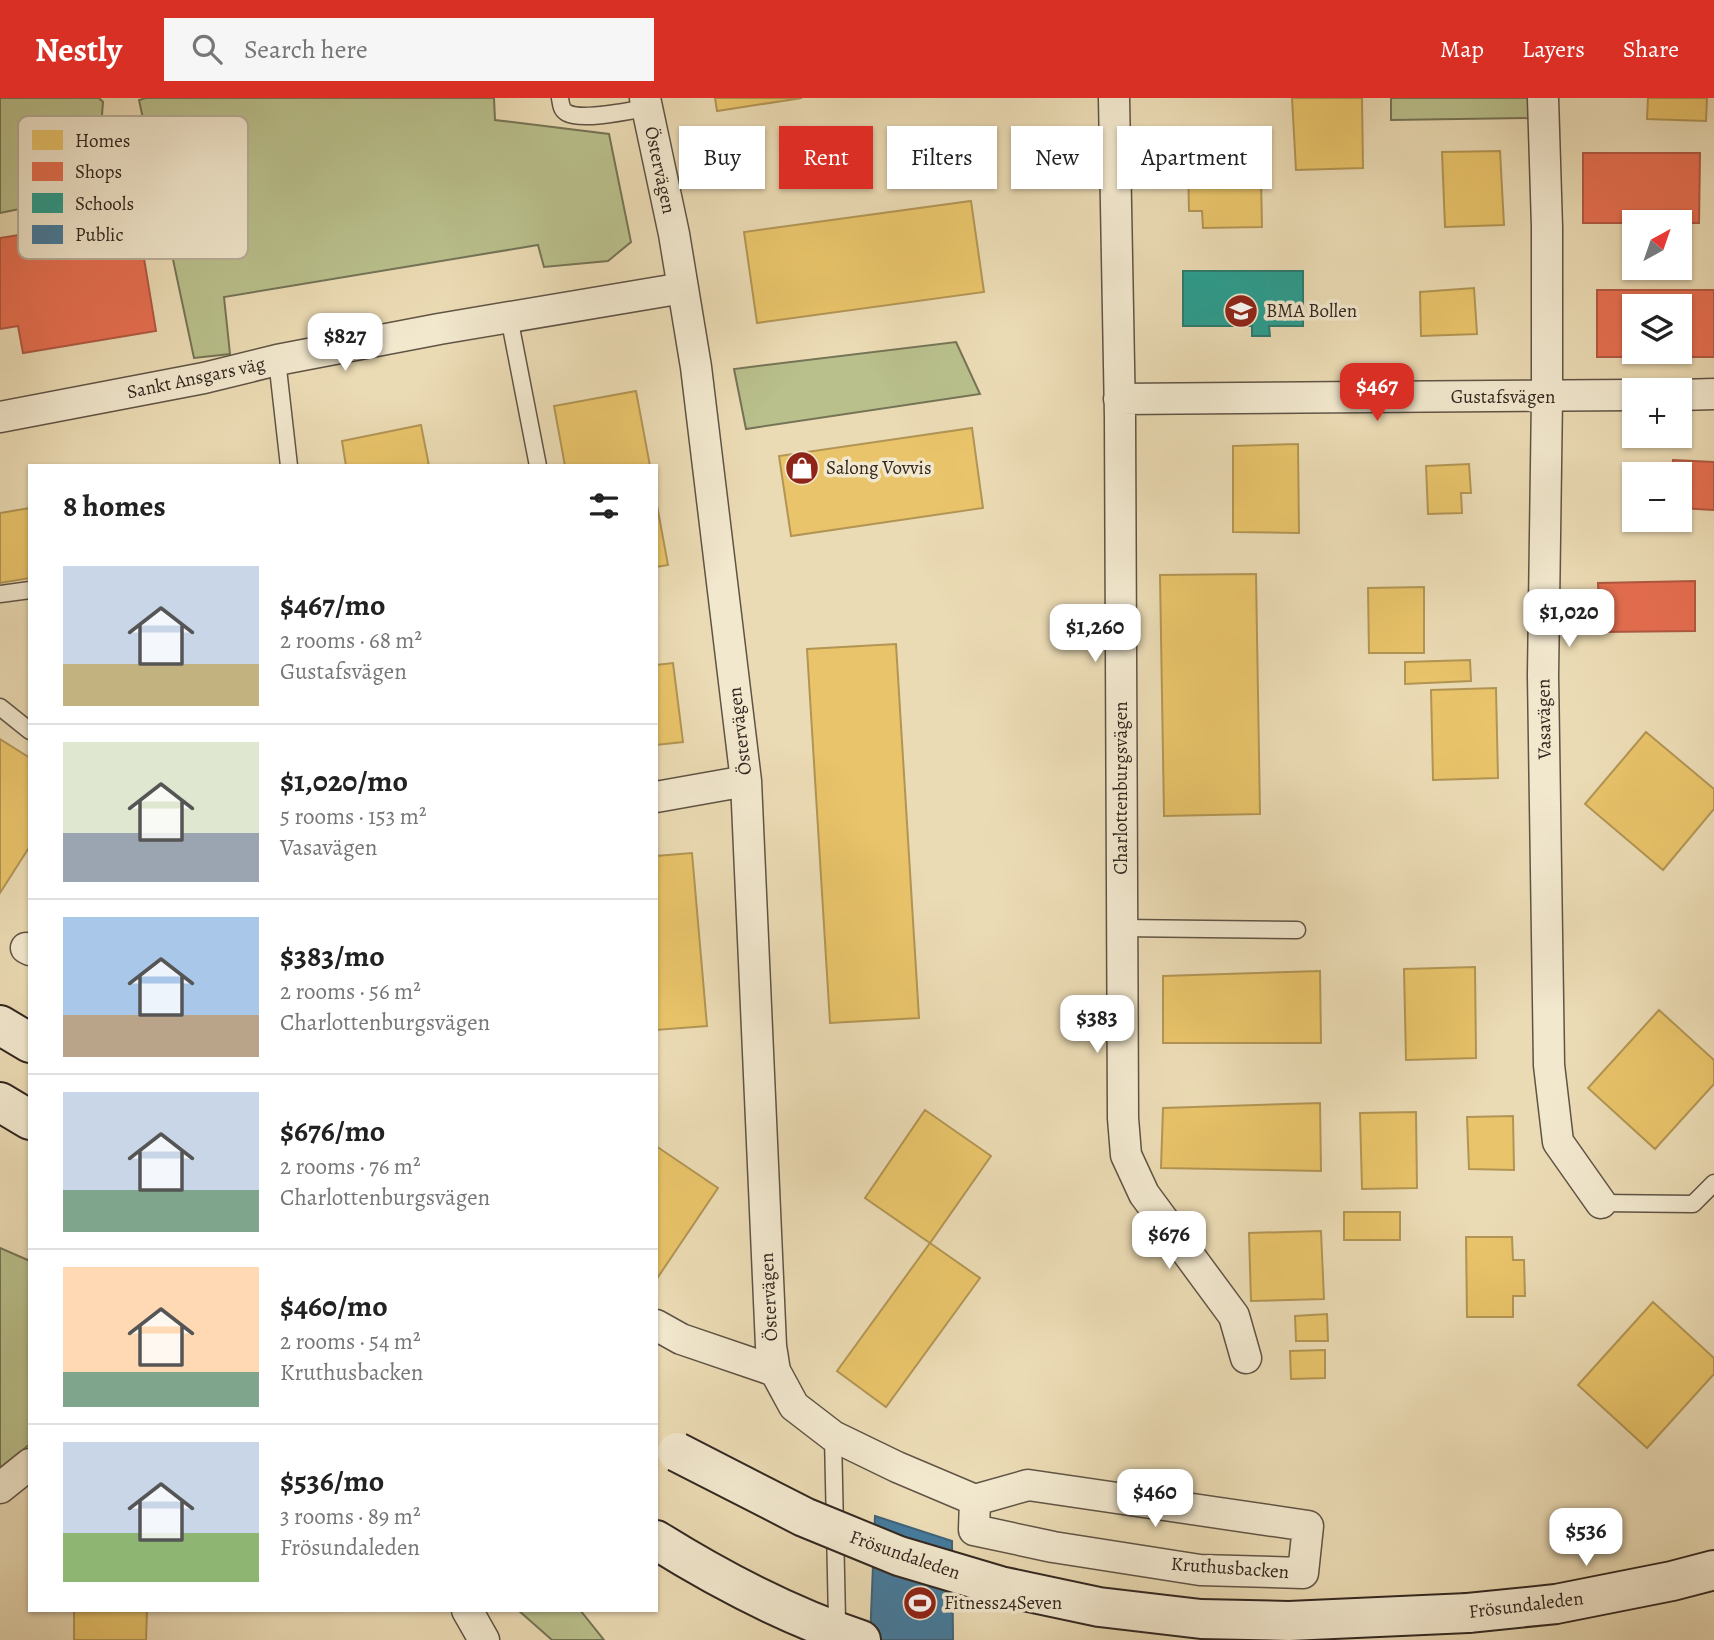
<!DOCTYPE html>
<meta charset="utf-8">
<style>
body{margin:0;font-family:Alegreya,serif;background:#f6f6f6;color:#222;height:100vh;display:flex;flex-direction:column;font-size:26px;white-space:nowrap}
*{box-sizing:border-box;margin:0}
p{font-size:23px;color:#767676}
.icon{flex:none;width:38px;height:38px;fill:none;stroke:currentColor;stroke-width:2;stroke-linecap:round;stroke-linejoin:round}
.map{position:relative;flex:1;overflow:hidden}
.details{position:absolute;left:28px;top:366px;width:630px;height:1148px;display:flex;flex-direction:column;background:#fff;border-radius:0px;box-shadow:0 2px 5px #0004}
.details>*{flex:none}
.guide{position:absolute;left:679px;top:28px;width:665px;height:63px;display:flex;gap:14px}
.needle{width:46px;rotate:40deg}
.controls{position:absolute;left:1622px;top:112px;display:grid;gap:14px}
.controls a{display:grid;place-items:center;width:70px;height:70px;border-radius:0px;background:#fff;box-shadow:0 2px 5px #0004;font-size:35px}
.price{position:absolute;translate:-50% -60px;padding:0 16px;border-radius:14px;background:#fff;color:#222;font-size:23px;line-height:46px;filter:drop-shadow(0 2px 4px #0008)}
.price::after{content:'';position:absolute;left:50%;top:42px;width:21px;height:16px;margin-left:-10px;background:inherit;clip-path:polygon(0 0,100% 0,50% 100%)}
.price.current{background:#d93025;color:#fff}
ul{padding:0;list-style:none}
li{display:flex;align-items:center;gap:21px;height:175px;padding:0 35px}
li+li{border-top:2px solid #e0e0e0}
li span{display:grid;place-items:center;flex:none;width:196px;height:140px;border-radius:0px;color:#555}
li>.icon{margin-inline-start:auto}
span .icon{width:84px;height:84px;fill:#fffc;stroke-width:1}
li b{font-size:30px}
h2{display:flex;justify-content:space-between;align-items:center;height:84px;padding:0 35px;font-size:30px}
.tag{padding:0 24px;border-radius:0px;background:#fff;box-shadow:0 2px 5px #0004;font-size:24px;line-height:63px}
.tag.current{background:#d93025;color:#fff}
header{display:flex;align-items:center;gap:42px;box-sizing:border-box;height:98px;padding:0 35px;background:#d93025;color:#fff}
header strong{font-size:33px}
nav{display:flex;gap:38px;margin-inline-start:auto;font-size:24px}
.search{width:490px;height:63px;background:#f6f6f6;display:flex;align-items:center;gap:18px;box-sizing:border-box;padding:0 24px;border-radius:0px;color:#767676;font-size:26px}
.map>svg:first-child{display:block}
</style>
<header>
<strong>Nestly</strong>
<div class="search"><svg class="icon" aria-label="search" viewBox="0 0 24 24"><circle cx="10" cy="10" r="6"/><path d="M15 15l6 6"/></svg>Search here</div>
<nav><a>Map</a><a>Layers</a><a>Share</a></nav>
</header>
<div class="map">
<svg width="1714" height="1542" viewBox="0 0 1714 1542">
<rect width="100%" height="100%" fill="#ebdbb4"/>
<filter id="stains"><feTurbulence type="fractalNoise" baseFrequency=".00286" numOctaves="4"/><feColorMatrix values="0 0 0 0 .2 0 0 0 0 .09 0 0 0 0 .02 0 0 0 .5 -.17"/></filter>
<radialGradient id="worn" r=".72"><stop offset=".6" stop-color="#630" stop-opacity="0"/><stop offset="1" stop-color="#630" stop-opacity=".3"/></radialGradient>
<!-- green -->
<path fill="#b9c08c" stroke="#767456" stroke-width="2" d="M0,0h99l4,4 -5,65 -25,31 -73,15z
M146,0h348l1,22 114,14 22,108 -23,19 -64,6 -6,-22 -314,52 6,57 -36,4 -55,-258z
M1391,0h142v20l-142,2z
M956,244l24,52 -234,35 -12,-60z
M0,1150l30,13v183l-30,24z
M518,1512h62l24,30h-52z"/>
<!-- homes -->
<path fill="#e9c46a" stroke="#b29554" stroke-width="2" d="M715,0h87l-85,13z
M1292,0h70l1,70 -67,2z
M1648,0h59l-1,23 -59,-2z
M1500,53l4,74 -59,2 -3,-75z
M1246,66v15l15,-1 1,49 -59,1 -1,-17h-13l-1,-46z
M971,103l13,91 -227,31 -13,-91z
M1474,190l3,46 -56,2 -1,-44z
M636,293l14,75h-85l-11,-60z
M421,327l8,41h-83l-4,-25z
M972,330l11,80 -192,28 -12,-80z
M1298,346l1,89 -66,-1v-86z
M1469,366l2,29h-10l1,20 -34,1 -2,-48z
M656,402l12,65 -12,2z
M30,410v70l-30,5v-70z
M1256,476l4,240 -96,2 -4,-241z
M1424,489v66h-55l-1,-65z
M896,546l23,374 -89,5 -23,-374z
M1470,562l1,21 -66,3v-22z
M673,565l10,79 -27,3v-80z
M1496,590l2,90 -65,2 -2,-90z
M1646,634l68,57v20l-51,61 -78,-66z
M0,641l30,19v88l-30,47z
M692,755l15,173 -51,4v-174z
M1475,869l1,91 -70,2 -2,-91z
M1320,873l1,72h-158v-67z
M1659,912l55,50v24l-59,65 -67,-61z
M1320,1005l1,68 -160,-3 2,-60z
M925,1012l66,46 -61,87 -65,-45z
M1416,1014l1,76 -55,1 -2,-76z
M1513,1018l1,54 -45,-1 -2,-52z
M656,1048l62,42 -62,92z
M1344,1114h56v28h-56z
M1321,1133l3,68 -73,2 -2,-68z
M1466,1139h46l1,23h11l1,36h-12v21h-46z
M930,1145l50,35 -94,129 -49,-36z
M1653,1204l61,56v16l-67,74 -69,-63z
M1327,1216l1,27h-32l-1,-25z
M1325,1252v28l-34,1 -1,-28z
M74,1512h73l-1,30h-72z"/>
<!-- shops -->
<path fill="#e76f51" stroke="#b15942" stroke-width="2" fill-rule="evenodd" d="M1583,55h117l-1,70h-116z
M137,118l19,115 -133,22 -5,-27 -18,3v-91z
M1597,192h117v67h-117zM1634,208h46v46h-46z
M1673,362l41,2v48l-34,-2v-34h-7z
M1695,483v50l-95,1 -2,-49z"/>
<!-- schools -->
<path fill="#2a9d8f" stroke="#2c7a6e" stroke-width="2" d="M1183,173h120v55h-34l1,10h-18v-10h-69z"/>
<!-- public -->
<path fill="#457b9d" stroke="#3f6278" stroke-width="2" d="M875,1418l77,25 1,99h-83z"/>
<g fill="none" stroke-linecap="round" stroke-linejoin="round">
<!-- service casing -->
<g stroke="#605445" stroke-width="19">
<path id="service" d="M560,0c1,6 1,12 7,15 15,8 62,-2 79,-5
M509,219l29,149
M277,262l12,106
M0,496l30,-4
M0,609l30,24
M1121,830l176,2
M1601,1105l92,1 21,-21
M833,1338l4,184"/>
</g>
<!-- minor casing -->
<g stroke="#605445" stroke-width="33">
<path id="minor" d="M645,0l29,136 22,133 50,414 25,565 4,25 19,35 39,30 64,31 78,33 53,-15 280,41 -5,47 -103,-3 -147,-23 -79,-17 1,-30
M1114,0l6,320 3,700 3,37 18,39 90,122 12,42
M1543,0l4,129v170l-4,278 6,390 9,77 43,61
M1680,297l34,-1
M1119,301l515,-4
M0,319l204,-39 73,-18 162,-31 244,-41
M656,699l90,-16
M26,850l4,2
M656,1227l25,14 94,32
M0,1390l30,-24
M467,1512l17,30"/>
</g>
<!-- secondary casing -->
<g stroke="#322720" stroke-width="42">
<path id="secondary" d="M0,927l30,18
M0,1004l30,18
M656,1442c64,40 133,76 205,100
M1468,1515l88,-9 116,-23 42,-11"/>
</g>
<!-- service -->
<use href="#service" stroke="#f2e8ce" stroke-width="16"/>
<!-- minor -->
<use href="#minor" stroke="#f2e8ce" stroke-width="30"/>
<!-- secondary -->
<use href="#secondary" stroke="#f2e8ce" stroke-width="38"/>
<!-- secondary-bridge casing -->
<g stroke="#322720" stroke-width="42" stroke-linecap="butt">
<path id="secondary-bridge" d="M677,1354l127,65 95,39 101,30 99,21 102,12 88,2 179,-8"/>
</g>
<!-- secondary-bridge -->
<use href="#secondary-bridge" stroke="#f2e8ce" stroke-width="38"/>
</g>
<!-- icons -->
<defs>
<g id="school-disc" transform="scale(1.75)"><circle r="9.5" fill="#8f2418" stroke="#f2e8ce"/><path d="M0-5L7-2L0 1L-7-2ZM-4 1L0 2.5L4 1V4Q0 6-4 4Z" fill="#fff"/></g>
<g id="shop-disc" transform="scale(1.75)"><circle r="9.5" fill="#8f2418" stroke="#f2e8ce"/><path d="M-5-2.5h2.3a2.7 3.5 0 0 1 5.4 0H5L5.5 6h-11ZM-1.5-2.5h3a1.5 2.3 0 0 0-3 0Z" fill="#fff"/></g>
<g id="stadium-disc" transform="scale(1.75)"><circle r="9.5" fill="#8f2418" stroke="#f2e8ce"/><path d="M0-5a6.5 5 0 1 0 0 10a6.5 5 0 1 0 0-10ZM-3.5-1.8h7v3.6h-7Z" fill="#fff"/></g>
</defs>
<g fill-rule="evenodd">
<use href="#school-disc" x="1241" y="213"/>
<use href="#shop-disc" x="802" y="370"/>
<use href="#stadium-disc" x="920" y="1505"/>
</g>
<g text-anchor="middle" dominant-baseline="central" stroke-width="7" stroke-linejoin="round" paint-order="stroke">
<!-- street labels -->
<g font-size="19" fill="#322720" stroke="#f2e8ce">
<text transform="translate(660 72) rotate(78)">Östervägen</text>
<text transform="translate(196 280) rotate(-12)">Sankt Ansgars väg</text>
<text x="1503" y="299">Gustafsvägen</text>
<text transform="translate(1544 621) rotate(-91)">Vasavägen</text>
<text transform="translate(740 633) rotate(-97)">Östervägen</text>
<text transform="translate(1121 690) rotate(-90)">Charlottenburgsvägen</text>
<text transform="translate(769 1199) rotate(-93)">Östervägen</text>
<text transform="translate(905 1457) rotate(19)">Frösundaleden</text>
<text transform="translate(1230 1470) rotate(4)">Kruthusbacken</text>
<text transform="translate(1526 1507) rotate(-7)">Frösundaleden</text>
</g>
<!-- poi labels -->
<g font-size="19" fill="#322720" stroke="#f2e8ce" text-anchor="start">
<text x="1266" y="213">BMA Bollen</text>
<text x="826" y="370">Salong Vovvis</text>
<text x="944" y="1505">Fitness24Seven</text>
</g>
</g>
<!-- legend -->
<rect x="18" y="18" width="230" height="143" rx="10" fill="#f2e8ce" stroke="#b8ae9a" stroke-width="2"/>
<rect x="32" y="32" width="31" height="20" fill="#e9c46a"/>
<rect x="32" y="64" width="31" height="19" fill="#e76f51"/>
<rect x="32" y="95" width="31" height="20" fill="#2a9d8f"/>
<rect x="32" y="127" width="31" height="19" fill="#457b9d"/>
<g font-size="19" fill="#322720">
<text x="75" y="49">Homes</text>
<text x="75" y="80">Shops</text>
<text x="75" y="112">Schools</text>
<text x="75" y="143">Public</text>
</g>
<rect width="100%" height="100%" filter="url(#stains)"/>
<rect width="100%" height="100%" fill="url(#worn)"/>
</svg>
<div class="controls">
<a><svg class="needle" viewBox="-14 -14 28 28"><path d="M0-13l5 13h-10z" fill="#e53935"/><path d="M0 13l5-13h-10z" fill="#767676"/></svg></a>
<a><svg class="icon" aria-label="layers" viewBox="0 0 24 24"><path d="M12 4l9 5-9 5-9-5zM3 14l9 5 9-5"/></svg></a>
<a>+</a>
<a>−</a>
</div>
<b class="price" style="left:345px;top:275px">$827</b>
<b class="price current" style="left:1377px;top:325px">$467</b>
<b class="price" style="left:1569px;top:551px">$1,020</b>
<b class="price" style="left:1095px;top:566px">$1,260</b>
<b class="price" style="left:1097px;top:957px">$383</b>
<b class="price" style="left:1169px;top:1173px">$676</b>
<b class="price" style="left:1155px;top:1431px">$460</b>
<b class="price" style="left:1586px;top:1470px">$536</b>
<div class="guide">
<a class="tag">Buy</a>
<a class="tag current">Rent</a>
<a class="tag">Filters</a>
<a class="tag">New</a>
<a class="tag">Apartment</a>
</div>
<section class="details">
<h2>8 homes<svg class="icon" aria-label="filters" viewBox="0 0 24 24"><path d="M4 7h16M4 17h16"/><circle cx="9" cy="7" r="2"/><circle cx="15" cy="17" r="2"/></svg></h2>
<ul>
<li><span style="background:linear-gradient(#c9d6e8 70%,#c2b280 0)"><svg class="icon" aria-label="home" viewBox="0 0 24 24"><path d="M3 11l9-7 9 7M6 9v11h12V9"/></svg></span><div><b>$467/mo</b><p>2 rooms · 68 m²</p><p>Gustafsvägen</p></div></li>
<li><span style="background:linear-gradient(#dfe7d0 65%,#9aa5b1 0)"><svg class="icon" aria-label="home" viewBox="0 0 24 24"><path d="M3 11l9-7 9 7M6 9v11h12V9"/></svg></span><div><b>$1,020/mo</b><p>5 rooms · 153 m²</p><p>Vasavägen</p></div></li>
<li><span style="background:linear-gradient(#a9c7e8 70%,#b9a48a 0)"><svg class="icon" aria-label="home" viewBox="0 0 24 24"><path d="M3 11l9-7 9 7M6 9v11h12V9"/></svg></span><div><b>$383/mo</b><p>2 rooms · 56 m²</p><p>Charlottenburgsvägen</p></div></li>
<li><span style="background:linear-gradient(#c9d6e8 70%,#7fa58c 0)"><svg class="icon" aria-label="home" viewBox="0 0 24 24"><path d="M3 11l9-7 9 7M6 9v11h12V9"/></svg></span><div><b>$676/mo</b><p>2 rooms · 76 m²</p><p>Charlottenburgsvägen</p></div></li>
<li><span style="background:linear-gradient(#ffd9b3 75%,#7fa58c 0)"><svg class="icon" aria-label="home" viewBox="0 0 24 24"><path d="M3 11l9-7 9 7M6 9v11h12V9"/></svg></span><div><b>$460/mo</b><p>2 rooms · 54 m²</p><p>Kruthusbacken</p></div></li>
<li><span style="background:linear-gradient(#c9d6e8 65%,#8fb573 0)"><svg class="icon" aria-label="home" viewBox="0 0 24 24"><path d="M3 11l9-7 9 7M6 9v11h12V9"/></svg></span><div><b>$536/mo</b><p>3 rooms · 89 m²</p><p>Frösundaleden</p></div></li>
</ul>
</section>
</div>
